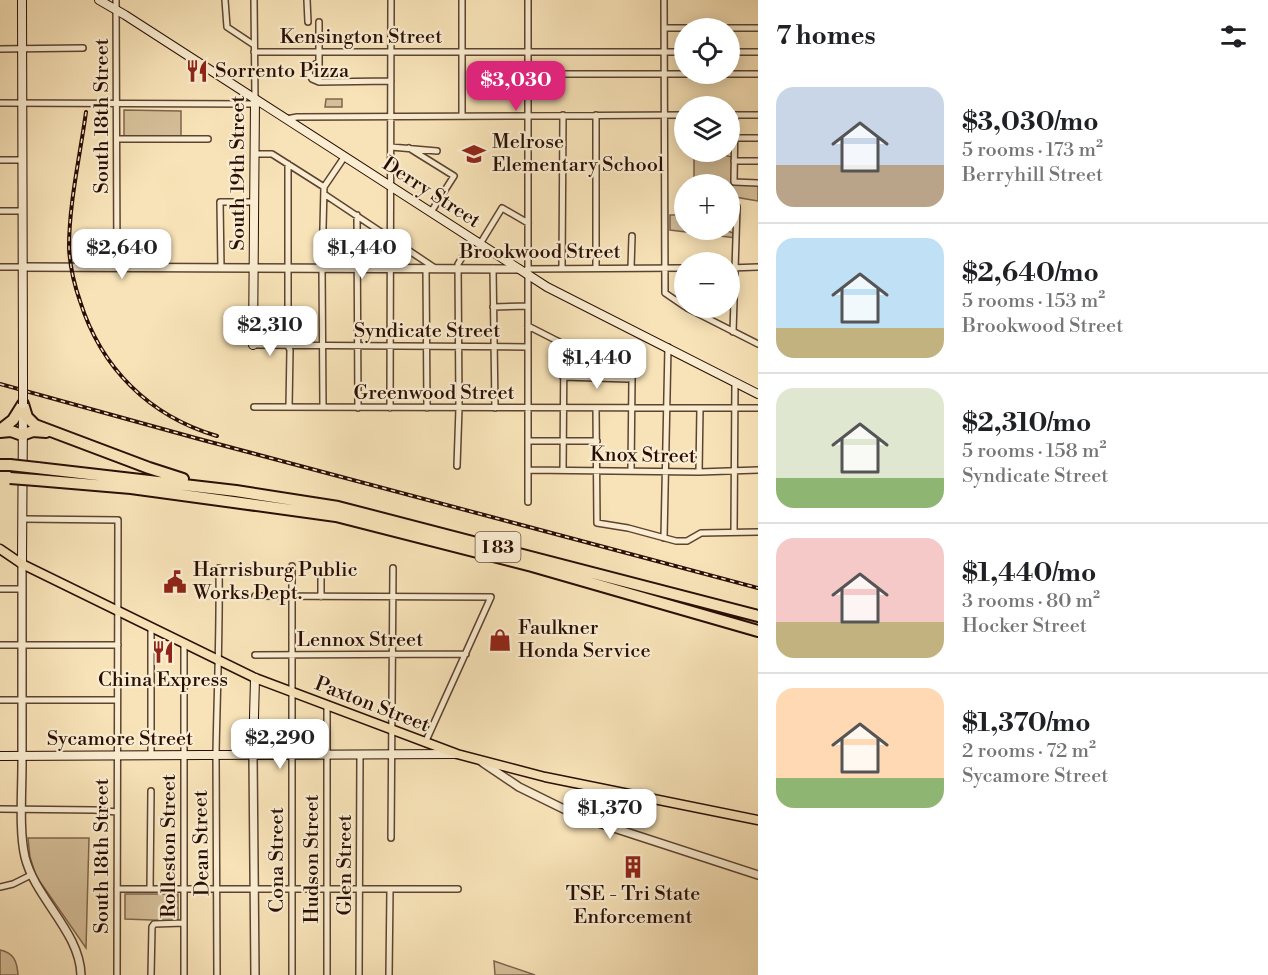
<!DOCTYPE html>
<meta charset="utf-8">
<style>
body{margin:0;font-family:"Libre Bodoni",serif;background:#f2f2f2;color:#202124;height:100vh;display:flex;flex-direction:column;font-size:22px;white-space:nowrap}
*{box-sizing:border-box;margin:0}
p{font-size:20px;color:#757577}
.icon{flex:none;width:33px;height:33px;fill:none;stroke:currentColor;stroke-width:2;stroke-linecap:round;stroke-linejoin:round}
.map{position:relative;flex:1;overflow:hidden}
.side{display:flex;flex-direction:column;background:#fff;width:510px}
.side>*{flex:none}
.tools{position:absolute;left:674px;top:18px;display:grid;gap:12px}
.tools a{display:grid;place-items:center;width:66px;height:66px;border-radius:50%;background:#fff;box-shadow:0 3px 15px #0003;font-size:30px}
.price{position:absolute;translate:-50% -51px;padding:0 14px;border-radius:12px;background:#fff;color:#222;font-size:20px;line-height:39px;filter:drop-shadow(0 2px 3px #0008)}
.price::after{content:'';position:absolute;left:50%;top:36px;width:18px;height:14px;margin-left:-9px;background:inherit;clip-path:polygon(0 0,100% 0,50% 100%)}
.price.active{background:#db2777;color:#fff}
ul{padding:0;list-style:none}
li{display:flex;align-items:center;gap:18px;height:150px;padding:0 18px}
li+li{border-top:2px solid #e0e0e0}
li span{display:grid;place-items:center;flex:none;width:168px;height:120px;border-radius:18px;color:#555}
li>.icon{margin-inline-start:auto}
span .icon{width:72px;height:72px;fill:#fffc;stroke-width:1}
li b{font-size:26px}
h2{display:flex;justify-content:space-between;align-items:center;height:72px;padding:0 18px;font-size:26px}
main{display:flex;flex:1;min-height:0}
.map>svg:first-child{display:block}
</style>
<main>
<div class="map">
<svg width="758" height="975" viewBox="0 0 758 975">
<rect width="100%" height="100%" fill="#f8e3b8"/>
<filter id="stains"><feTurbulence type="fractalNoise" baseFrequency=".00333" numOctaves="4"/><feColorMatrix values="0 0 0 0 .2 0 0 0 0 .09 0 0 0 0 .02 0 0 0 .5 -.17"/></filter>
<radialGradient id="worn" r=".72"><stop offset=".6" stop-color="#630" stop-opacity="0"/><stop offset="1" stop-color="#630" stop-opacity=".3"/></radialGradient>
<!-- green -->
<path fill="#d5bf99" stroke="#7f664e" stroke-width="1.5" d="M326,99h16v8h-17z
M124,110l57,1v26h-57z
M694,152h17l21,5 1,27 25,1v16l-29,-5v-12h-35z
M670,215h14v15h41l11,4v4l-66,-8z
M28,838h61l-3,110 -50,-72 -6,-19z
M125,894h53v27l-53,-2z
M0,950c14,3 17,11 18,25h-18z
M494,961l41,14h-40z"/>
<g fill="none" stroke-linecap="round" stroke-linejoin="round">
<!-- minor casing -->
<g stroke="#5d4331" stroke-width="8">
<path id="minor" d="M116,0l1,267
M225,0l2,27 27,18
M254,0l1,99
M307,0l1,22
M462,0v115
M528,0v502
M664,0l1,293 19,13
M319,22v60l-7,-3 -3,-6 3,-7 7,-4
M665,28h93
M0,49l83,-1
M254,52h430
M729,52h29
M528,74h230
M319,82l72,-1
M0,103l255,1
M729,115h29
M735,115l-1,67 24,1
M286,119l11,-2 387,-2
M735,138h23
M117,139h91
M391,147l46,4
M409,148l45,28 -23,36
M255,154h17l52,33
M0,160h23
M734,161h24
M288,164v182l2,4 -1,57
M324,194l111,74
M0,211h22
M357,215l1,193
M480,244l22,-36 26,15
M0,267h22
M221,268l-1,-66h34
M426,268l1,140
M493,268l2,140
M562,268l1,-153
M596,268v-153
M631,268l1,-32
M729,268l29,-1
M527,269l157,-1
M493,307l35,-1
M687,308l71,36
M528,326l104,53
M733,332l4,-125
M253,345l275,2
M563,377l65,2
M254,407l504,1
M323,407l-1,-139 2,-81 21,-31
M390,408l1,-408
M596,408l1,115 31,5 48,13h11l14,-8 57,-1
M528,441h69
M457,466l2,-58 -1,-144 15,-24
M528,470l171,2 59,-2
M563,470l1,-127
M631,470l1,-91
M699,472l1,-64
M23,519l95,1 -1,455
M734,532l1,-150
M664,538l4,-191
M321,569v28
M0,589h22
M255,596l236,1 -66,146
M151,627v129
M184,644v331
M0,645h118
M255,655l211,-1
M0,700h117
M0,809l94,1 23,2
M391,838l2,-270
M0,887l13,-3 18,-9
M117,889h341
M150,889l1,-98
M151,975l1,-48 2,-3 30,-1
M217,975c0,-73 -1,-147 -1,-220 1,-62 4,-125 3,-187
M292,975v-409
M327,975v-269
M359,975l1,-219
M389,975l1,-85"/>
</g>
<!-- tertiary casing -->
<g stroke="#5d4331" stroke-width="10">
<path id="tertiary" d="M22,267l497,2
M22,564c0,67 0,134 0,201 0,27 -3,67 3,92 10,41 55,75 56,118
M253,756l2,219
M482,762l37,25 61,30 178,58"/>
</g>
<!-- secondary casing -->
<g stroke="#290e04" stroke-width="10">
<path id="secondary" d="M22,0l1,381
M99,0l26,15 422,272 211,107
M253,345l2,-246
M22,564l1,-153
M0,756l455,-2
M253,756l2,-78"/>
</g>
<!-- primary casing -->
<g stroke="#290e04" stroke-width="11">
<path id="primary" d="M0,549l22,15 233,114 202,76 88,23 213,43"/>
</g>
<!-- motorway casing -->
<g stroke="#290e04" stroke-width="14">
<path id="motorway" d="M23,404l4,13 8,8 114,43 34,11
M0,430l13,-10 10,-16
M0,432l11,-1 11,4 11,-4 13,1
M0,465h10
M37,468l199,23 102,16 420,109
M36,480l95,8 205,28 196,50 226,65"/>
</g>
<!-- minor -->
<use href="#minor" stroke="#faedd1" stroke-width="5"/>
<!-- tertiary -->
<use href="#tertiary" stroke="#faedd1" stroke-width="7"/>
<!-- secondary -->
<use href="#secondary" stroke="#faedd1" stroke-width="8"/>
<!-- primary -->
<use href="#primary" stroke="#f8e3b8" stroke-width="8"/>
<!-- motorway -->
<use href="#motorway" stroke="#f8e3b8" stroke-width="10"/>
<!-- rail casing -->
<g stroke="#290e04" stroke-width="4">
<path id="rail" d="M86,112c-6,44 -17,91 -17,136 1,18 5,36 11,53 21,67 69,115 137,135
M0,384l199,55 559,149"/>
</g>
<!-- rail -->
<use href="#rail" stroke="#faedd1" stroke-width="1.5" stroke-dasharray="4.5" stroke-linecap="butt"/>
<!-- secondary-bridge casing -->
<g stroke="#290e04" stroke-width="10" stroke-linecap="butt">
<path id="secondary-bridge" d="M23,404v-23"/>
</g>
<!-- motorway-bridge casing -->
<g stroke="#290e04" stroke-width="14" stroke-linecap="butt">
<path id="motorway-bridge" d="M10,465l27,3
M10,478l26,2"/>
</g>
<!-- secondary-bridge -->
<use href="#secondary-bridge" stroke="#faedd1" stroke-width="8"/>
<!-- motorway-bridge -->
<use href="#motorway-bridge" stroke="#f8e3b8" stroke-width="10"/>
</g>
<!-- icons -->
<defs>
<g id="restaurant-bare" transform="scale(1.8)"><path d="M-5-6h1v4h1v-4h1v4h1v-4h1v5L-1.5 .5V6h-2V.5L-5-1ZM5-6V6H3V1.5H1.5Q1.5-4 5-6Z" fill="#8f2418" stroke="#faedd1" stroke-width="2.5" paint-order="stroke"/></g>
<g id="school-bare" transform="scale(1.8)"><path d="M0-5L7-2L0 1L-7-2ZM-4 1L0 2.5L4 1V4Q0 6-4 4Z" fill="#8f2418" stroke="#faedd1" stroke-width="2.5" paint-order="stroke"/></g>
<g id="civic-bare" transform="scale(1.8)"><path d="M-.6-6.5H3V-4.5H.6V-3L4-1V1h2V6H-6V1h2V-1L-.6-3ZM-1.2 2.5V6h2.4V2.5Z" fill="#8f2418" stroke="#faedd1" stroke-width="2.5" paint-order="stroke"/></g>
<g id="shop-bare" transform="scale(1.8)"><path d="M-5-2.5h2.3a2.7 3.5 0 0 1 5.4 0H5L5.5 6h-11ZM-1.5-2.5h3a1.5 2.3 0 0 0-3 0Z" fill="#8f2418" stroke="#faedd1" stroke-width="2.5" paint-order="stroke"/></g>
<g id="building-bare" transform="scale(1.8)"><path d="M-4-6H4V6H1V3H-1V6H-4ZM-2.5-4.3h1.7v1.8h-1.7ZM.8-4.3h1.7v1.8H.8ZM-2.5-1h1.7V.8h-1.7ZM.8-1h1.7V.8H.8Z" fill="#8f2418" stroke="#faedd1" stroke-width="2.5" paint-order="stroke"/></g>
</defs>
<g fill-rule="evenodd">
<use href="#restaurant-bare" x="197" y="71"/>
<use href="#school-bare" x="474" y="154"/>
<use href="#civic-bare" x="175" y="582"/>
<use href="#shop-bare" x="500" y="640"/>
<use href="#restaurant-bare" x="163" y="652"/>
<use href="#building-bare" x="633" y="867"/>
</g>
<g text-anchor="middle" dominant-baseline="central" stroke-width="4.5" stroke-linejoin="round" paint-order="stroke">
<!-- shield labels -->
<rect fill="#faedd1" stroke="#685142" stroke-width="1.5" x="475.5" y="532" width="45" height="30" rx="4.5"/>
<g font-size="18" font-weight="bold" fill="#290e04">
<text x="498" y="547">I 83</text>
</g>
<!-- street labels -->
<g font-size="20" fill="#290e04" stroke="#faedd1">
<text x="361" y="37">Kensington Street</text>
<text transform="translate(102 116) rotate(-90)">South 18th Street</text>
<text transform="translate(238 173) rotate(-90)">South 19th Street</text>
<text transform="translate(431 193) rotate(33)">Derry Street</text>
<text x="540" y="252">Brookwood Street</text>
<text x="427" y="331">Syndicate Street</text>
<text x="434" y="393">Greenwood Street</text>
<text transform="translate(643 456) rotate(1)">Knox Street</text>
<text x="360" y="640">Lennox Street</text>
<text transform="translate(372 705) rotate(21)">Paxton Street</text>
<text x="120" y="739">Sycamore Street</text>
<text transform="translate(202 843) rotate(-91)">Dean Street</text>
<text transform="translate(169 846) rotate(-90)">Rolleston Street</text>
<text transform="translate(102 856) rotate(-90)">South 18th Street</text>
<text transform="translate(312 859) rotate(-90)">Hudson Street</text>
<text transform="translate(277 860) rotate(-90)">Cona Street</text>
<text transform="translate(345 865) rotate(-90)">Glen Street</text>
</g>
<!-- poi labels -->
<g font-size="20" fill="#290e04" stroke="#faedd1" text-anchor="start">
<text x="215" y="71">Sorrento Pizza</text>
<text x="492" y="142">Melrose<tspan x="492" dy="23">Elementary School</tspan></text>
<text x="193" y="570">Harrisburg Public<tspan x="193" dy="23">Works Dept.</tspan></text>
<text x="518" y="628">Faulkner<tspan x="518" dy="23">Honda Service</tspan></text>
<text x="163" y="680" text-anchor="middle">China Express</text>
<text x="633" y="894" text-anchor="middle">TSE - Tri State<tspan x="633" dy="23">Enforcement</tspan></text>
</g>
</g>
<rect width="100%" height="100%" filter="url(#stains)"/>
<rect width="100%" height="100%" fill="url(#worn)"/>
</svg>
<div class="tools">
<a><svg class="icon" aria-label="locate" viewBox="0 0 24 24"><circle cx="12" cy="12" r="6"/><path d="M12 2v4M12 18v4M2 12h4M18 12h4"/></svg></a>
<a><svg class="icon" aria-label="layers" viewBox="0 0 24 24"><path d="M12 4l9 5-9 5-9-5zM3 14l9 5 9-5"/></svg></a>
<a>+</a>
<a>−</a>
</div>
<b class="price active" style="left:516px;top:112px">$3,030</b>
<b class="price" style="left:122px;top:280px">$2,640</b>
<b class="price" style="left:362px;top:280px">$1,440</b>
<b class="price" style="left:270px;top:357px">$2,310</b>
<b class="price" style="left:597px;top:390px">$1,440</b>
<b class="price" style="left:280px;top:770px">$2,290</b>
<b class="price" style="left:610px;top:840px">$1,370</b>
</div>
<section class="side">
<h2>7 homes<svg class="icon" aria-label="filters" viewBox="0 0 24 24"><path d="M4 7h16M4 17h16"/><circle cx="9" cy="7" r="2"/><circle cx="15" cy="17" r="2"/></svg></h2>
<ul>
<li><span style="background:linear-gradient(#c9d6e8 65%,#b9a48a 0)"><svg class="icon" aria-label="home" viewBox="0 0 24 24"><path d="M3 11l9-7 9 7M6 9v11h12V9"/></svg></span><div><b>$3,030/mo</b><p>5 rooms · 173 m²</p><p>Berryhill Street</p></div></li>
<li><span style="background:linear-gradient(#bfe0f5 75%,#c2b280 0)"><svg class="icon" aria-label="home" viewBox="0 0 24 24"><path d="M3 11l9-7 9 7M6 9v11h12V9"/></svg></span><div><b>$2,640/mo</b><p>5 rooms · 153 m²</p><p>Brookwood Street</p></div></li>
<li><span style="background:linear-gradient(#dfe7d0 75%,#8fb573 0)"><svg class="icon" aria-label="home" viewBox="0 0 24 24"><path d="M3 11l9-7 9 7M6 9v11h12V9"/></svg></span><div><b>$2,310/mo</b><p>5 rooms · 158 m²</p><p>Syndicate Street</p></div></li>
<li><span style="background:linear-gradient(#f6c9c9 70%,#c2b280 0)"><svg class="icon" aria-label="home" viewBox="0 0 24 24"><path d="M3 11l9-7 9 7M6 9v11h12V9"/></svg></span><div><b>$1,440/mo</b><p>3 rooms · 80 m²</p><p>Hocker Street</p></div></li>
<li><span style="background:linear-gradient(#ffd9b3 75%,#8fb573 0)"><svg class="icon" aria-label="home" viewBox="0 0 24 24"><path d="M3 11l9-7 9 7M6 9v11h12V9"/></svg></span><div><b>$1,370/mo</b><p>2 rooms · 72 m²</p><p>Sycamore Street</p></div></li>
</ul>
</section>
</main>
